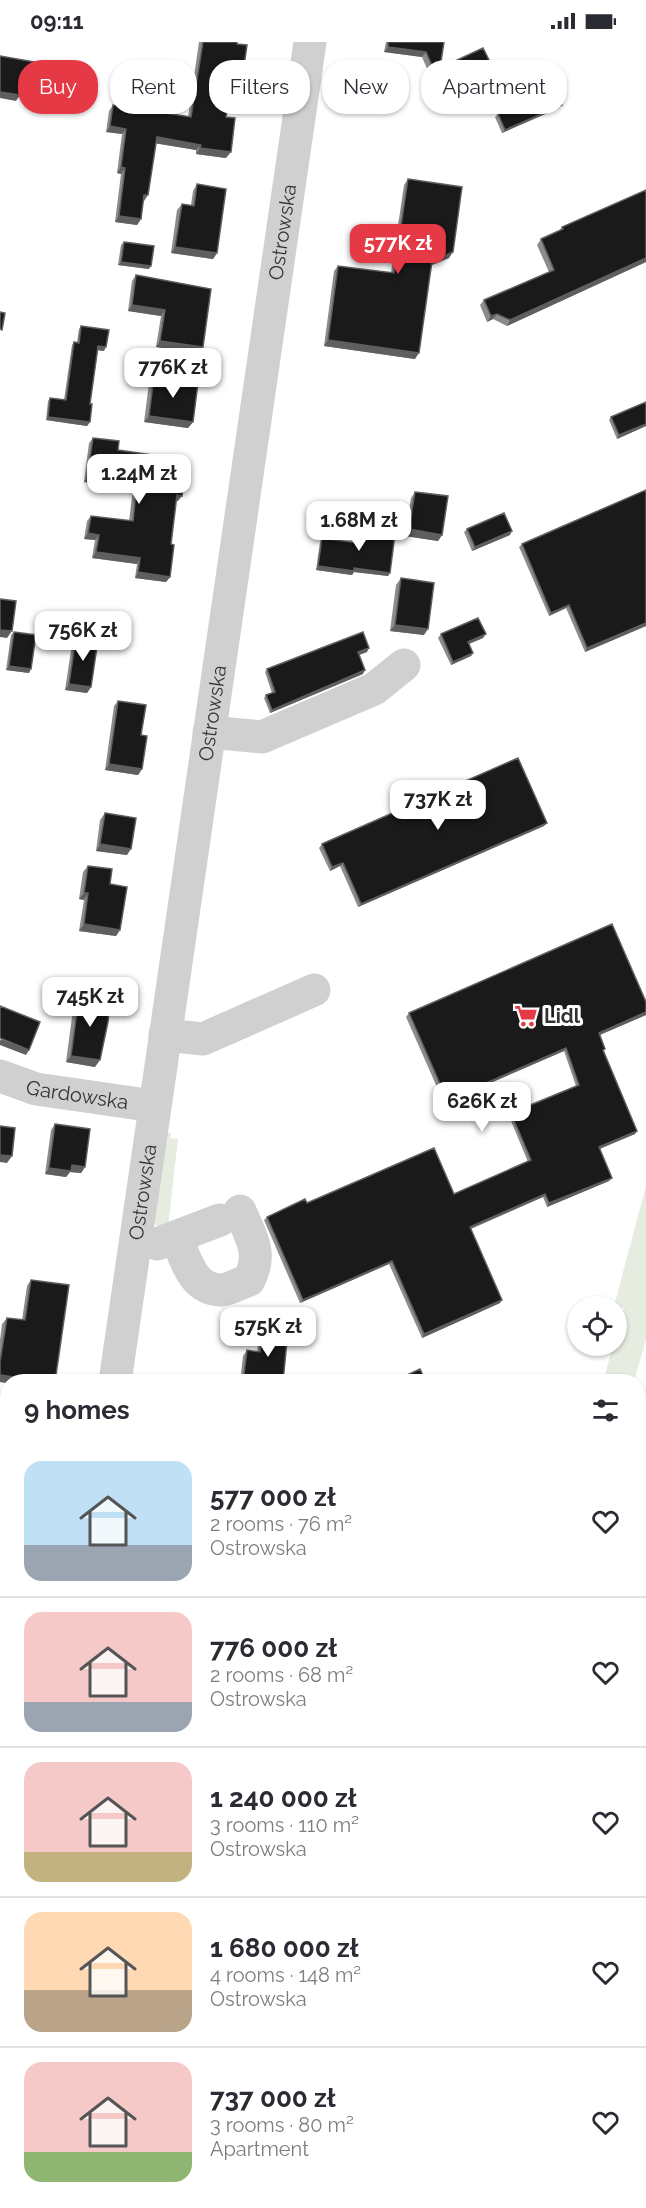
<!DOCTYPE html>
<meta charset="utf-8">
<style>
body{margin:0;font-family:Raleway,sans-serif;background:#f7f7f7;color:#2b2b33;height:100vh;display:flex;flex-direction:column;font-size:22px;white-space:nowrap}
*{box-sizing:border-box;margin:0}
p{font-size:20px;color:#7c7c81}
.icon{flex:none;width:33px;height:33px;fill:none;stroke:currentColor;stroke-width:2;stroke-linecap:round;stroke-linejoin:round}
.map{position:relative;flex:1;overflow:hidden}
.details{position:absolute;left:0px;top:1332px;width:646px;height:834px;display:flex;flex-direction:column;background:#fff;border-radius:24px 24px 0 0;box-shadow:0 2px 4px #0004}
.details>*{flex:none}
.top-card{position:absolute;left:18px;top:18px;width:610px;height:54px;display:flex;gap:12px}
.tools{position:absolute;left:567px;top:1254px;display:grid;gap:12px}
.tools a{display:grid;place-items:center;width:60px;height:60px;border-radius:50%;background:#fff;box-shadow:0 2px 4px #0004;font-size:30px}
.price{position:absolute;translate:-50% -51px;padding:0 14px;border-radius:12px;background:#fff;color:#222;font-size:20px;line-height:39px;filter:drop-shadow(0 2px 3px #0008)}
.price::after{content:'';position:absolute;left:50%;top:36px;width:18px;height:14px;margin-left:-9px;background:inherit;clip-path:polygon(0 0,100% 0,50% 100%)}
.price.selected{background:#e63946;color:#fff}
ul{padding:0;list-style:none}
li{display:flex;align-items:center;gap:18px;height:150px;padding:0 24px}
li+li{border-top:2px solid #e1e1e2}
li span{display:grid;place-items:center;flex:none;width:168px;height:120px;border-radius:18px;color:#555}
li>.icon{margin-inline-start:auto}
span .icon{width:72px;height:72px;fill:#fffc;stroke-width:1}
li b{font-size:26px}
h2{display:flex;justify-content:space-between;align-items:center;height:72px;padding:0 24px;font-size:26px}
.tag{padding:0 21px;border-radius:24px;background:#fff;box-shadow:0 2px 4px #0004;font-size:21px;line-height:54px}
.tag.selected{background:#e63946;color:#fff}
.status{display:flex;justify-content:space-between;align-items:center;height:42px;padding:0 30px;background:#fff;direction:ltr}
.status svg{height:16px;fill:currentColor}
.map>svg:first-child{display:block}
</style>
<div class="status"><b>09:11</b><svg viewBox="0 0 49 12"><path d="M0 12V9h3v3zM5 12V6h3v6zM10 12V3h3v9zM15 12V0h3v12zM26 1h20v11H26zM47 4h2v5h-2z"/></svg></div>
<div class="map">
<svg width="646" height="2166" viewBox="0 0 646 2166">
<rect width="100%" height="100%" fill="#fff"/>
<!-- green -->
<path fill="#e6ecdf" d="M163,1090l8,1 -1,5 8,1 -10,88 -10,1 -6,-11z
M646,1144v154l-12,41h-31l10,-35h3l1,-12 7,-26 -10,-2z
M646,1436v106l-7,46v-125z
M0,1536l7,18v49l-7,-18z
M639,2087l7,44v35h-36l-1,-7 30,-1z
M7,2116l1,42 105,1 1,7h-114z
M470,2159h59l-5,7h-57z"/>
<g fill="none" stroke-linecap="round" stroke-linejoin="round">
<!-- stream -->
<path stroke="#cfe2ee" stroke-width="7" d="M0,1561l8,18
M436,2158l1,8"/>
<!-- minor -->
<g stroke="#d0d0d0" stroke-width="33">
<path d="M209,690l53,5 112,-48 30,-24"/>
<path d="M165,993l38,4 111,-49"/>
<path id="s1" d="M0,1034l36,13 118,17"/>
<path d="M176,1195c10,22 16,53 46,53 8,-1 19,-7 27,-10 14,-28 2,-42 -9,-69"/>
<path d="M157,1202l63,-24"/>
<path id="s2" d="M115,1340l195,-1340"/>
<path d="M0,1881h8"/>
<path d="M0,2119l8,-50"/>
<path d="M152,2158l4,8"/>
</g>
<!-- major -->
<path stroke="#ababab" stroke-width="33" d="M639,1412l7,-27
M639,1716l7,-74
M639,1938l7,101
M595,2158l1,8
M539,2166l5,-8"/>
</g>
<!-- wall -->
<path fill="#8c8c8c" d="M199,0h38l5,38 -4,6 -7,-1 -5,32v41l-30,-4v-4l-40,-7 -12,58h-1l-2,18 -4,6 -22,-3 6,-48 -4,-1 5,-39 -16,-2 3,-21 4,-6 75,12z
M386,0h58l-4,26 52,-2 -4,5 -50,23 -16,-37 -38,-5z
M537,35l22,31 -57,25 -7,-16 3,-3 3,-2 -11,-24 2,-4z
M408,137l41,79 -17,7 -17,94 -91,-13 10,-75 4,-5 53,7 13,-88z
M197,142l20,69 -4,6 -42,-6 6,-43 5,-6 9,1 2,-14z
M646,148v72l-139,64 -14,-7 -6,3 -7,-17 4,-5 65,-28 -12,-27 4,-6 18,-8 3,-4z
M124,200l25,27 -31,-4 3,-20z
M136,233l67,72 -5,6 -42,-6 5,-31 -33,-5 4,-30z
M81,284l23,25 -6,-1 -8,54v18l-3,4 -41,-6 2,-19 2,-3 14,2 8,-55 2,-3h3l2,-13z
M154,334l39,46 -5,6 -44,-6 5,-39z
M646,360v24l-29,13 -8,-19 2,-3z
M93,396l25,12 60,51h-2l-5,43 -1,33 -4,5 -31,-4 2,-14 -45,-6 3,-18 -11,-1 3,-18 4,-5 38,5 4,-32 -49,-7 5,-39z
M415,450l27,43 -4,6 -33,-5 6,-38z
M358,486l32,45 -2,3 -34,-4 -2,3 -36,-5 4,-28 2,-4 32,5 2,-12z
M467,487l43,6 -38,16 -8,-19z
M522,502l124,82 -61,26 -19,-44 -17,8 -30,-69z
M401,536l23,57 -34,-4 6,-46z
M14,590l15,41 -23,-3 5,-35z
M441,592l42,4 -14,6 4,9 -2,3 -20,9 -13,-27z
M76,595l15,50 -4,6 -22,-3 7,-46z
M367,610l-8,3 4,19 -93,39 -6,-15 2,-3 6,-2 -7,-21 2,-3z
M118,659l23,34 1,34 -4,6 -33,-5 9,-64z
M105,771l22,42 -31,-4 4,-31z
M544,784l-186,81 -18,-41 -10,5 -11,-23 3,-4z
M88,824l22,18 10,46 -4,6 -37,-5 5,-31 -5,-1 4,-27z
M79,954l16,71 -29,-5 8,-60z
M646,960v13l-46,20 3,17 34,79 -2,3 -35,15 9,32 -62,26 -4,-10 -72,32 29,74 -78,35 -33,-74 -89,39 -36,-83 3,-3 40,-14 147,-9 74,-32 -19,-46 2,-3 65,-27 -12,-35 -120,52 -38,-86 3,-4z
M55,1082l30,43 -4,6 -11,-1 -4,5 -21,-3 6,-44z
M31,1238l24,102h-47v1l-8,-1v-42l2,-16 5,-6 15,2 5,-34z
M264,1284l19,56h-43l3,-26 4,-6 10,2 3,-20z
M8,1357v129l-5,-87z
M45,2158h27l2,8h-30z"/>
<!-- shaded-wall -->
<path fill="#5f5f5f" d="M388,5l38,5 -4,5 -38,-5z
M492,24l-4,5 -50,23 4,-5z
M232,36l10,2 -4,6 -11,-2z
M21,46l9,2 -4,6 -9,-2z
M0,50l20,3 -4,6 -16,-3z
M562,63l-3,3 -57,25 3,-3z
M110,84l16,3 -4,5 -16,-2z
M157,95l44,8 -5,5 -43,-7z
M200,106l31,4 -5,6 -30,-4z
M121,125l4,1 -4,6 -4,-1z
M144,153h4l-4,6h-4z
M119,174l22,3 -4,6 -22,-3z
M175,205l42,6 -4,6 -42,-6z
M453,210l-4,6 -20,8 3,-5z
M646,216v4l-139,64 3,-6z
M121,220l30,4 -2,3 -31,-4z
M132,263l33,5 -4,6 -33,-5z
M497,272l-4,5 -6,3 4,-6z
M328,298l91,13 -4,6 -91,-13z
M160,299l43,6 -5,6 -42,-6z
M98,304l8,1 -2,4 -8,-1z
M149,374l44,6 -5,6 -44,-6z
M48,375l42,5 -3,4 -41,-6z
M646,382v2l-29,13 2,-4z
M87,435l50,6 -4,6 -49,-7z
M177,453l5,1 -4,5 -5,-1z
M409,487l33,6 -4,6 -33,-5z
M512,489l-2,4 -38,16 3,-4z
M88,491l11,2 -4,5 -11,-1z
M96,510l44,6 -3,6 -45,-6z
M318,524l36,2 36,5 -2,3 -34,-4 -2,3 -36,-5z
M138,530l32,5 -4,5 -31,-4z
M569,563l-3,3 -17,8 2,-3z
M646,581v3l-61,26 2,-4z
M395,583l33,4 -4,6 -34,-4z
M0,588l12,1 -5,7 -7,-1z
M486,592l-3,4 -17,7 2,-3z
M369,606l-2,4 -11,4 2,-4z
M473,611l-2,3 -20,9 2,-3z
M9,624l22,3 -2,4 -23,-3z
M365,628l-2,4 -93,39 2,-3z
M69,642l22,3 -4,6 -22,-3z
M109,722l33,5 -4,6 -33,-5z
M547,781l-3,3 -186,81 3,-3z
M100,802l31,5 -4,6 -31,-4z
M343,821l-3,3 -10,5 2,-4z
M84,851h4l-4,7 -5,-1z
M84,882l36,6 -4,6 -37,-5z
M646,970v3l-49,21 2,-3z
M1,997l28,11 -3,5 -26,-10v-4z
M566,1006l-2,3 -120,52 3,-3z
M71,1014l29,4 -5,7 -29,-5z
M637,1089l-2,3 -39,16 3,-3z
M0,1113l12,1 -5,7 -7,-1z
M72,1123l13,2 -4,6 -11,-1 -4,5 -21,-3 4,-6z
M612,1136l-3,3 -62,26 2,-4z
M545,1152l-2,3 -76,33 3,-3z
M392,1219l-3,3 -89,39 3,-3z
M502,1258l-2,3 -78,35 2,-4z
M0,1333l13,2 -3,5h-2v1l-8,-1z
M0,1478l8,1v7l-8,-1z"/>
<!-- building -->
<path fill="#1a1a1a" stroke="#5f5f5f" stroke-width="1.5" d="M203,0h34v2l10,1 -5,35 -10,-2 -6,39 9,1 -4,34 -31,-4 1,-3 -44,-8 -9,58h-4l-3,24 -22,-3 6,-48 -4,-1 5,-38 -16,-3 3,-21 78,12z
M388,0h56l-4,26 43,-20 9,18 -50,23 -16,-37 -38,-5z
M0,14l35,6 -5,28 -9,-2 -1,7 -20,-3z
M533,24l4,11 10,-4 15,32 -57,25 -7,-16 6,-3 -12,-27z
M408,137l54,8 -9,65 -21,9 -13,92 -91,-13 10,-74 56,7z
M197,142l29,5 -9,64 -42,-6 7,-43 12,2z
M646,148v68l-136,62 -13,-6 -6,2 -7,-16 70,-30 -13,-31 22,-10 -1,-2z
M124,200l30,4 -3,20 -30,-4z
M136,233l75,14 -8,58 -43,-6 5,-31 -33,-5z
M0,270l5,1 -3,17 -2,-1z
M81,284l28,4 -3,17 -8,-1 -8,58h2l-2,18 -42,-5 2,-19 16,2 8,-58 5,1z
M154,334l44,7 -5,39 -44,-6z
M646,360v22l-27,11 -8,-18z
M93,396l26,3 -1,9 69,10 -5,36 -5,-1 -6,49 3,1 -4,32 -32,-5 2,-14 -44,-6 3,-17 -11,-2 3,-17 42,5 4,-38 -50,-6z
M646,448v133l-59,25 -18,-43 -18,8 -29,-69z
M415,450l33,4 -6,39 -33,-6z
M504,471l8,18 -37,16 -8,-18z
M358,486l37,6 -5,39 -36,-5v3l-36,-5 4,-28 34,5z
M401,536l33,5 -6,46 -33,-4z
M0,557l16,2 -4,30 -12,-1z
M478,576l8,16 -18,8 5,11 -20,9 -12,-28z
M14,590l22,3 -5,34 -22,-3z
M363,590l6,16 -11,4 7,18 -93,40 -6,-15 9,-3 -8,-23z
M76,595l22,3 -7,47 -22,-3z
M118,659l28,4 -5,30 6,1 -5,33 -33,-5z
M518,716l29,65 -186,81 -18,-41 -11,4 -10,-23z
M105,771l31,5 -5,31 -31,-5z
M88,824l24,3 -2,15 17,3 -7,43 -36,-6 4,-31h-4z
M612,882l34,78v10l-47,21 6,16 -2,1 34,81 -38,16 13,31 -63,25 -4,-9 -75,33 32,73 -78,34 -32,-73 -89,39 -36,-83 38,-18 2,4 127,-55 20,46 77,-34 -20,-47 68,-28 -13,-37 -119,52 -38,-87z
M79,954l31,6 -2,20 -8,38 -29,-4z
M0,964l40,16 -11,28 -29,-12z
M55,1082l35,5 -5,38 -13,-2 -1,6 -22,-3z
M0,1084l15,2 -3,28 -12,-1z
M31,1238l38,5 -14,97h-42v-5l-13,-2v-13l7,-44 18,2z
M264,1284l24,4 -5,52h-40l4,-32 13,2z
M420,1327l6,13h-34z
M8,1393v86l-8,-1v-81l7,3z
M0,1666l6,1 -6,43z
M50,2158h22l2,8h-25z"/>
<!-- icons -->
<defs>
<g id="supermarket-bare" transform="scale(1.8)"><path d="M-6-5.5h2.5l.6 2H6L4.5 2H-2.5L-4.4-4H-6ZM-1.5 3.2a1.3 1.3 0 1 0 .1 0ZM3 3.2a1.3 1.3 0 1 0 .1 0Z" fill="#e63946" stroke="#fff" stroke-width="2.5" paint-order="stroke"/></g>
</defs>
<g fill-rule="evenodd">
<use href="#supermarket-bare" x="526" y="974"/>
</g>
<g text-anchor="middle" dominant-baseline="central" stroke-width="6" stroke-linejoin="round" paint-order="stroke">
<!-- street labels -->
<g font-size="20" fill="#333" stroke="#fff">
<text stroke="none"><textPath href="#s2" startOffset="1162">Ostrowska</textPath></text>
<text stroke="none"><textPath href="#s2" startOffset="676">Ostrowska</textPath></text>
<text stroke="none"><textPath href="#s1" startOffset="80">Gardowska</textPath></text>
<text stroke="none"><textPath href="#s2" startOffset="192">Ostrowska</textPath></text>
</g>
<!-- poi labels -->
<g font-size="20" font-weight="bold" fill="#333" stroke="#fff" text-anchor="start">
<text x="544" y="974">Lidl</text>
</g>
</g>
</svg>
<div class="tools">
<a><svg class="icon" aria-label="locate" viewBox="0 0 24 24"><circle cx="12" cy="12" r="6"/><path d="M12 2v4M12 18v4M2 12h4M18 12h4"/></svg></a>
</div>
<b class="price selected" style="left:398px;top:233px">577K zł</b>
<b class="price" style="left:173px;top:357px">776K zł</b>
<b class="price" style="left:139px;top:463px">1.24M zł</b>
<b class="price" style="left:359px;top:510px">1.68M zł</b>
<b class="price" style="left:83px;top:620px">756K zł</b>
<b class="price" style="left:438px;top:789px">737K zł</b>
<b class="price" style="left:90px;top:986px">745K zł</b>
<b class="price" style="left:482px;top:1091px">626K zł</b>
<b class="price" style="left:268px;top:1316px">575K zł</b>
<div class="top-card">
<a class="tag selected">Buy</a>
<a class="tag">Rent</a>
<a class="tag">Filters</a>
<a class="tag">New</a>
<a class="tag">Apartment</a>
</div>
<section class="details">
<h2>9 homes<svg class="icon" aria-label="filters" viewBox="0 0 24 24"><path d="M4 7h16M4 17h16"/><circle cx="9" cy="7" r="2"/><circle cx="15" cy="17" r="2"/></svg></h2>
<ul>
<li><span style="background:linear-gradient(#bfe0f5 70%,#9aa5b1 0)"><svg class="icon" aria-label="home" viewBox="0 0 24 24"><path d="M3 11l9-7 9 7M6 9v11h12V9"/></svg></span><div><b>577 000 zł</b><p>2 rooms · 76 m²</p><p>Ostrowska</p></div><svg class="icon" aria-label="heart" viewBox="0 0 24 24"><path d="M12 20l-8-8c-3-5 5-10 8-4 3-6 11-1 8 4z"/></svg></li>
<li><span style="background:linear-gradient(#f6c9c9 75%,#9aa5b1 0)"><svg class="icon" aria-label="home" viewBox="0 0 24 24"><path d="M3 11l9-7 9 7M6 9v11h12V9"/></svg></span><div><b>776 000 zł</b><p>2 rooms · 68 m²</p><p>Ostrowska</p></div><svg class="icon" aria-label="heart" viewBox="0 0 24 24"><path d="M12 20l-8-8c-3-5 5-10 8-4 3-6 11-1 8 4z"/></svg></li>
<li><span style="background:linear-gradient(#f6c9c9 75%,#c2b280 0)"><svg class="icon" aria-label="home" viewBox="0 0 24 24"><path d="M3 11l9-7 9 7M6 9v11h12V9"/></svg></span><div><b>1 240 000 zł</b><p>3 rooms · 110 m²</p><p>Ostrowska</p></div><svg class="icon" aria-label="heart" viewBox="0 0 24 24"><path d="M12 20l-8-8c-3-5 5-10 8-4 3-6 11-1 8 4z"/></svg></li>
<li><span style="background:linear-gradient(#ffd9b3 65%,#b9a48a 0)"><svg class="icon" aria-label="home" viewBox="0 0 24 24"><path d="M3 11l9-7 9 7M6 9v11h12V9"/></svg></span><div><b>1 680 000 zł</b><p>4 rooms · 148 m²</p><p>Ostrowska</p></div><svg class="icon" aria-label="heart" viewBox="0 0 24 24"><path d="M12 20l-8-8c-3-5 5-10 8-4 3-6 11-1 8 4z"/></svg></li>
<li><span style="background:linear-gradient(#f6c9c9 75%,#8fb573 0)"><svg class="icon" aria-label="home" viewBox="0 0 24 24"><path d="M3 11l9-7 9 7M6 9v11h12V9"/></svg></span><div><b>737 000 zł</b><p>3 rooms · 80 m²</p><p>Apartment</p></div><svg class="icon" aria-label="heart" viewBox="0 0 24 24"><path d="M12 20l-8-8c-3-5 5-10 8-4 3-6 11-1 8 4z"/></svg></li>
</ul>
</section>
</div>
